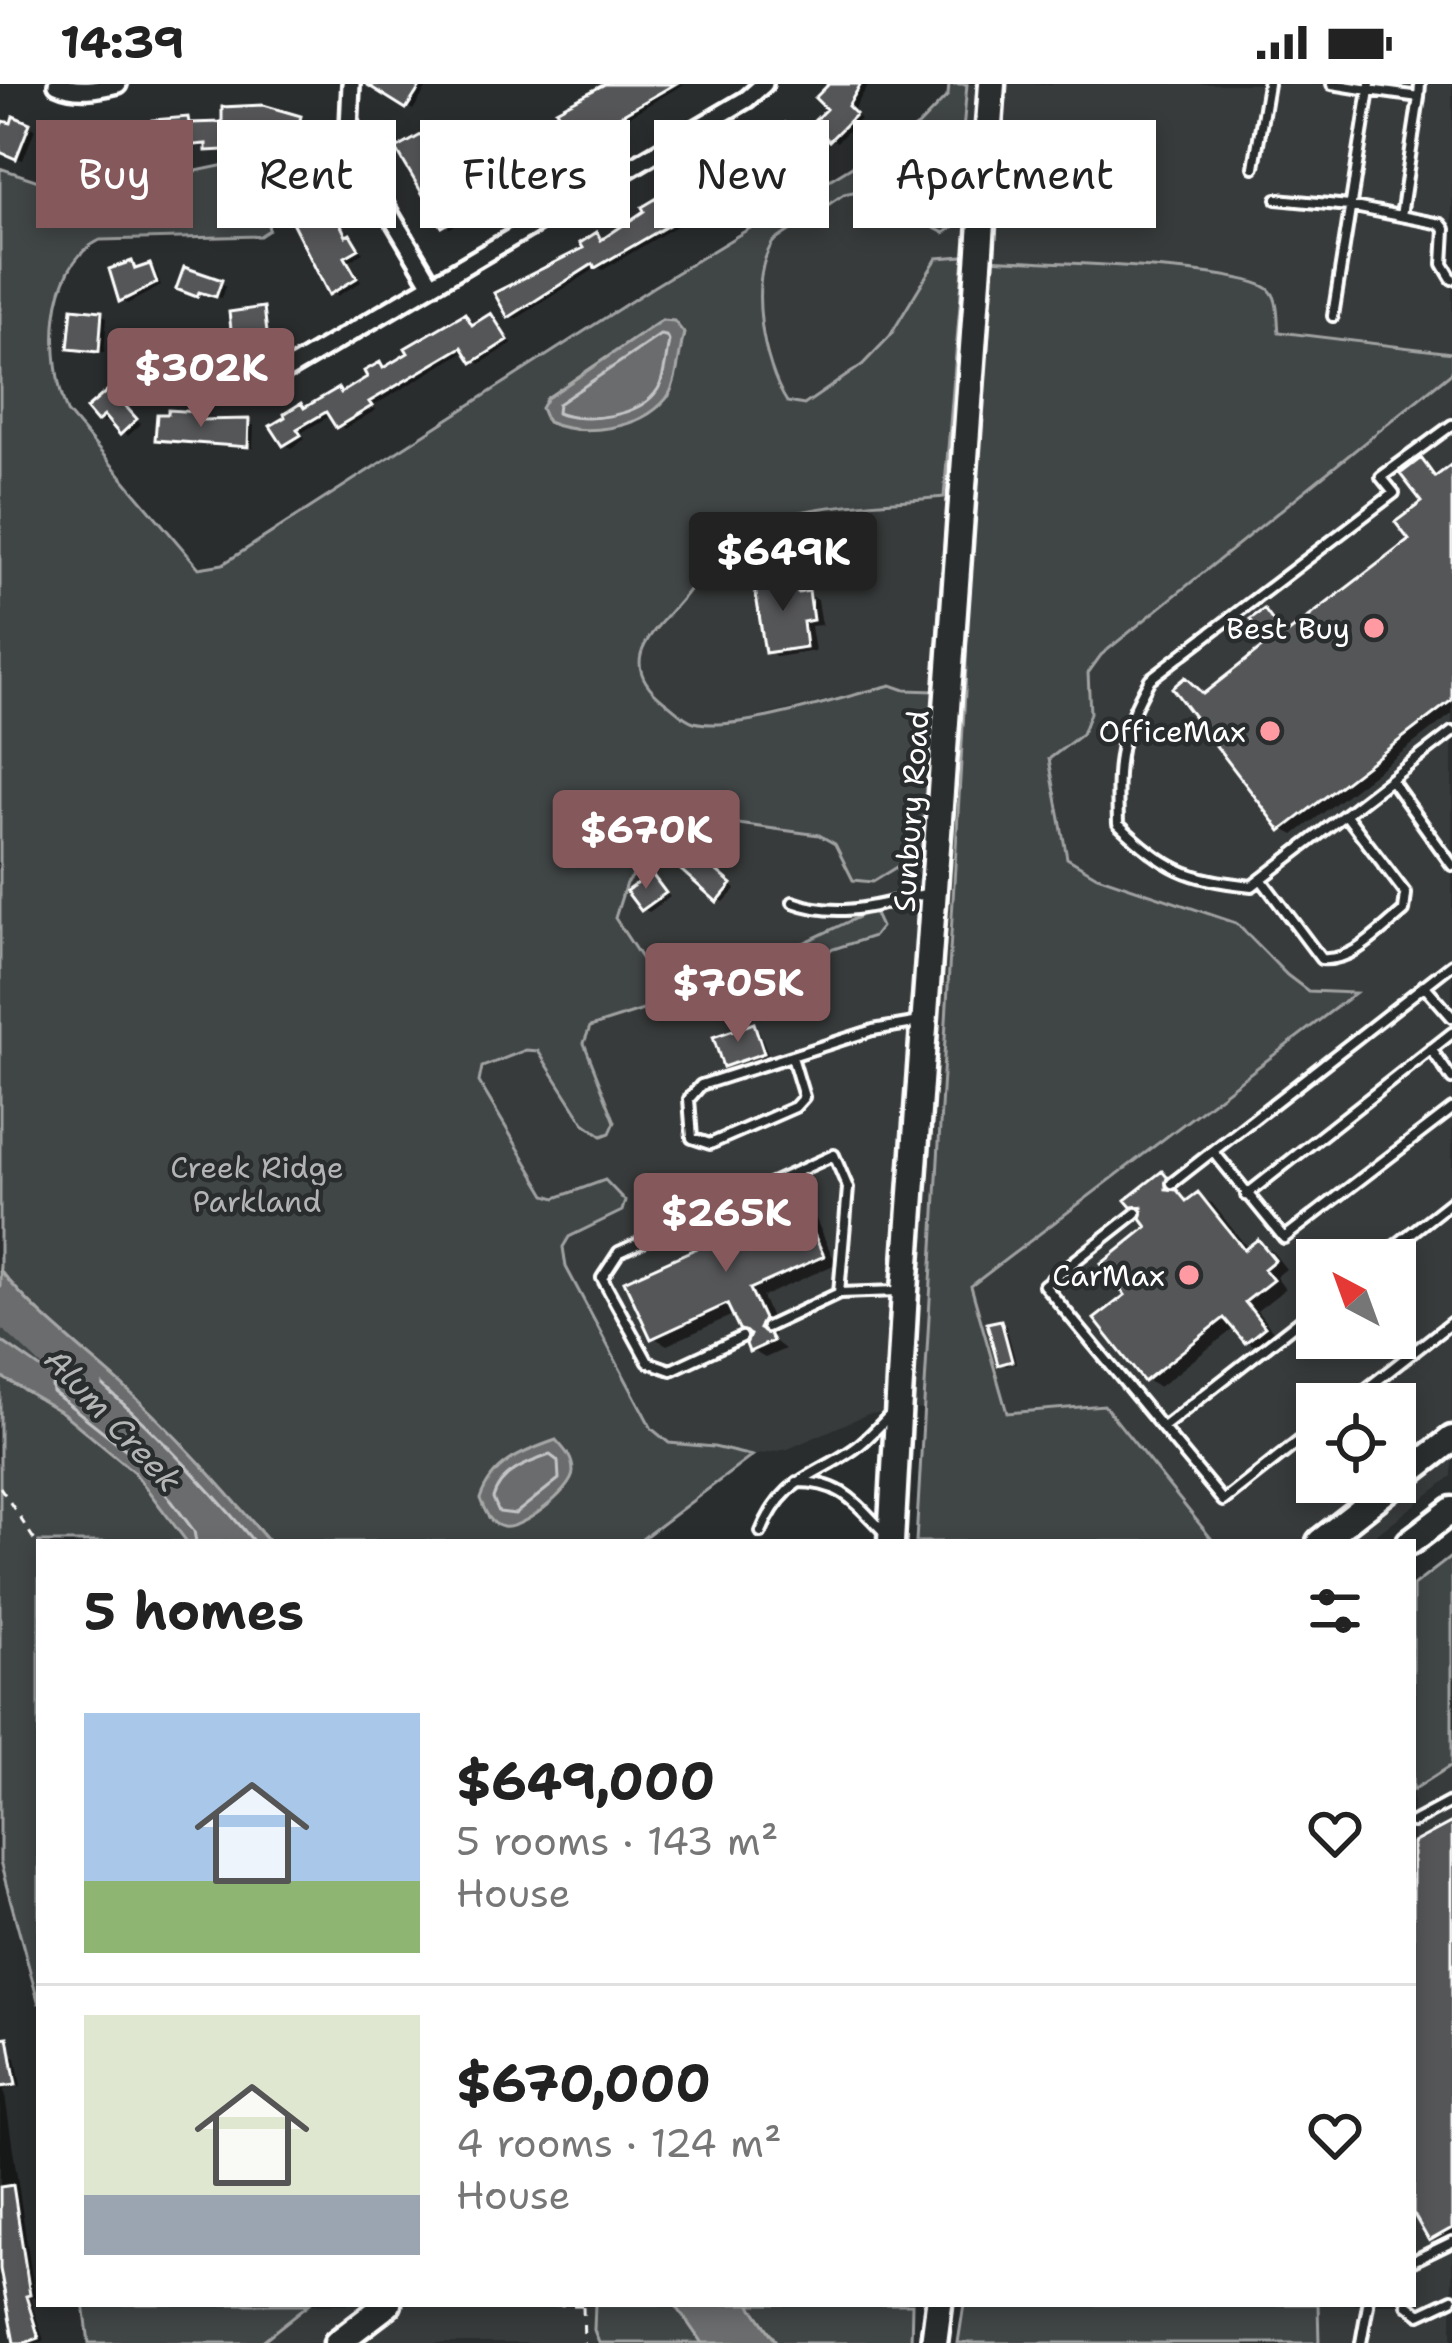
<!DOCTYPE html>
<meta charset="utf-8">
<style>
body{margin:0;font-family:"Shantell Sans",sans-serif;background:#f2f2f2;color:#222;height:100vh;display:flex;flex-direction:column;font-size:45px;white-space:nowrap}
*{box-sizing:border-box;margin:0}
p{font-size:39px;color:#767676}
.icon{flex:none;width:66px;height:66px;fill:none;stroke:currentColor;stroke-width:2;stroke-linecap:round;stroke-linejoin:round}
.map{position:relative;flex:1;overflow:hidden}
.sheet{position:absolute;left:36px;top:1455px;width:1380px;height:768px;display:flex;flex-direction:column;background:#fff;border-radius:0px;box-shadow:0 6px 18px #0003}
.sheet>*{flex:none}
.top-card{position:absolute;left:36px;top:36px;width:1380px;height:108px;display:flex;gap:24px}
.needle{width:78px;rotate:319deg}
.controls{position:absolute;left:1296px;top:1155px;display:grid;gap:24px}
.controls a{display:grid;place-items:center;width:120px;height:120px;border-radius:0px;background:#fff;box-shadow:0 6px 18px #0003;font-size:60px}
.price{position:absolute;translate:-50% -102px;padding:0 27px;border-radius:12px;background:#85585c;color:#fff;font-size:39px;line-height:78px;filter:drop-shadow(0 3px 6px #0008)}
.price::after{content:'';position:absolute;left:50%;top:72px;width:36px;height:27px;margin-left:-18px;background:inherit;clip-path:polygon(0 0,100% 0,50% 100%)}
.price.selected{background:#222;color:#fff}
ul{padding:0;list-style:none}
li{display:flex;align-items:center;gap:36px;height:300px;padding:0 48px}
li+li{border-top:3px solid #e0e0e0}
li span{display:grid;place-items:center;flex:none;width:336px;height:240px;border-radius:0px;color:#555}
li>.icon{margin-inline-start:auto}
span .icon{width:144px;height:144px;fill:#fffc;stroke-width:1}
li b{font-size:51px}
h2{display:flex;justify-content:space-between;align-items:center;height:144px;padding:0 48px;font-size:51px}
.tag{padding:0 42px;border-radius:0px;background:#fff;box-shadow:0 6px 18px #0003;font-size:42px;line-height:108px}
.tag.selected{background:#85585c;color:#fff}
.status{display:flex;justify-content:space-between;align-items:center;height:84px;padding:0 60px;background:#fff;direction:ltr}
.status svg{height:33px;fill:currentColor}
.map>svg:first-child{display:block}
</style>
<div class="status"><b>14:39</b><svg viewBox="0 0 49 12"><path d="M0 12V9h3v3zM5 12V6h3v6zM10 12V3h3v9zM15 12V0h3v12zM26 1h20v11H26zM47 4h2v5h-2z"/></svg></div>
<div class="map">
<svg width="1452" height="2259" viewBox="0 0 1452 2259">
<rect width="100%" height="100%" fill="#2a2d2e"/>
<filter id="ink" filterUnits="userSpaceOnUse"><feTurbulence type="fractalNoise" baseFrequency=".00833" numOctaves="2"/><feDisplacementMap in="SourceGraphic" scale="24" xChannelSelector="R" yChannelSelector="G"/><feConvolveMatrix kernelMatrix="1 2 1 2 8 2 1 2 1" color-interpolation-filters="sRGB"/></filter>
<g filter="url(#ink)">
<!-- built -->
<path fill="#373a3b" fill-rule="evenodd" d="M967,0h485v269l-174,-21 -3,-34 -54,-23 -267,-20 -18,3 -46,78 -28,29 -58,40 -17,-3 -11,-18 -19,-89 9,-41 8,-12 70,-48 18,-5 32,15 29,21 32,1z
M1452,288v1104l-85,66h-153l-110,-137 -97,8 -37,-127 383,-292 -45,-3 -21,-16 -51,-52 -139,-47 -30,-18 -18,-99 41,-46 -2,-40 13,-18zM1317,1176h78v78h-78zM1317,1320h78v78h-78z
M972,410l-7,198 -60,-2 -14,-5 -163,39 -37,-3 -45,-34 -7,-26 6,-23 41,-43 34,-47 20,-15 51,-19z
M664,729l155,22 16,9 19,36 18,2 31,-19 52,-2 -31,548 -56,5 -80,35 -36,7 -38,-9 -45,-4 -17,-14 -87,-162 -2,-20 6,-10 53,-26 -17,-31 -49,19 -10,-4 -67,-112 2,-16 45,-17 12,1 64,85 8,-3 5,-11 -31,-79 6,-16 283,-91 8,-9 -9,-17 -90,43 -46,7 -47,-9 -44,14 -30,-46 11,-36 32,-31z
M1452,1681v578h-133l-1,-39h95v-514z
M309,2220h286l-1,26 5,13h-339z"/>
<!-- green -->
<path fill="#414445" stroke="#a0a2a2" stroke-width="3" fill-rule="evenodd" d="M949,0h18l-12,142 -11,7 -82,-43 -18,4 -71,48c-26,40 -10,122 14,160l17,3 58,-40 28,-29 47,-78 27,-2 -20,241c-63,7 -153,5 -207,38 -21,13 -33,36 -48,55 -27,37 -80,68 -25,111 9,6 19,18 30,21 42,11 152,-26 197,-37l14,5 29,1 -11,171 -20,1 -31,19 -19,-2 -18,-36 -16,-9 -155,-21 -6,38 -32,31 -11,35 30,46 44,-13 47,9 46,-7 91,-43 8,17 -7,9 -284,91 -6,16 31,79 -5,11 -8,3 -18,-13 -46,-72 -12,-1 -44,17 -3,15 67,113 10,3 49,-18 20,21 -3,10 -53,26 -6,10 3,20 86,162 17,14 45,4 38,9 -114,86h-369c-46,-56 -94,-108 -147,-157 -42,-38 -86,-70 -122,-115v-1102l62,21 58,-2 119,-25 21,11 9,57 -9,6 -160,4c-55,26 -52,122 -33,172l132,156 24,-4 430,-277 265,-161 30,-31zM662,236l22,13 -15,63 -21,17 -101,-15z
M990,175c52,4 243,7 277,29 13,8 10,31 12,44l173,21v19l-351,283 -13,18 2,40 -8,21 -33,25 18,99 30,18 139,47 51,52 21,16 47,2 -384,293 36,127 97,-8 110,137h-298l49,-850 7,-198z
M0,1209l56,59 164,190h-181v462l-39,-142z
M1452,1472v209l-39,25v-204z
M84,2220h225l-49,39h-171z
M595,2220h80l27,39h-103l-5,-13z
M750,2220h162l-1,39h-134z
M964,2220h354l1,39h-361z"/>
<!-- water -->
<path fill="#6a6c6d" stroke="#a6a7a7" stroke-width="3" d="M662,236l12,1 10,12c-5,18 -6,51 -18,66 -26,31 -84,38 -119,23l-6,-14 6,-10z
M0,1186c36,45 80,77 122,115 54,49 101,102 147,157h-82l-53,-70 -71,-59 -63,-37v-36l47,33 10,-8 -1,-14 -56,-58z
M556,1356c9,10 17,18 17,32 0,18 -53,59 -70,55 -14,-3 -18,-17 -23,-28 12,-36 42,-47 76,-59z
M675,2220h75l27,39h-75z"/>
<!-- shadow -->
<path fill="#0007" d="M385,0h44l-16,26 -32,-20z
M609,0h75l-116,68 3,4 -29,17 -5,-3 29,-50z
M838,0h31l-16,27 7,8 -23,23 -6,-4 -1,-29z
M300,35l6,3 -8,29 -51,-13 1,13 -33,1 -6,-6 -61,6 1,9 -64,5 -1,12 -39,-7 20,-28 17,-8 7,4 36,-3 63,-16 6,3z
M15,36l20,9 -12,31 -23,-9v-27l13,3z
M785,42l15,20 -39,23 2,3 -14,9 4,8 -18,10 -10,-10 -50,32 3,4 -75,45 -5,-3 -82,52 -6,-3 77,-67 10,-13 5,3 127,-80 6,4 28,-16z
M421,54l6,4 22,40 12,-7 6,3 17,30 -34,20 -5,-3z
M322,105l5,3 21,45 15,16 -14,8 12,21 -24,14 -6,-4 -19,-91z
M132,180l7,7 11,-4 6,4 5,15 -34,18 -6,-4z
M221,199l5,3 -4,12 -37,-7z
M101,230l6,3 -3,36 -32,-5z
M465,232l10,10 16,-10 6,3 15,25 -32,20 -13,-14 -94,56 3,4 -32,19 -13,-14 -30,18 4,6 -14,9 -6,-4 21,-34 65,-32 9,-13 7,4z
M115,304l14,12 -5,4 17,20 -13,12 -18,-18 -6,5 -5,-3z
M197,331l6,8 51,2 -1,23 -95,-9z
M1422,377l18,16 12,-9v246l-158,121 -11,-6 -98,-148 20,15 67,-53 -8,-30 11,6 13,18 125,-97 13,-38z
M795,495l10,6 1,8 12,7 4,25 -11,1 4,25 -38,6 -9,-6z
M702,776l34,29 -12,13 -6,-3z
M651,792l19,21 -21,15 -6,-3z
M754,942l5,4 10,26 -37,13 -6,-4z
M1162,1090l14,8 3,13 12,6 7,-5 14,7 37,47 9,-7 14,8 14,18 -10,8 9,12 -28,22 20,25 -17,13 -13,-8 -11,-14 -77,60 -13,-7 -16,-85 22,-67 -8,-17 -11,-7z
M799,1121l14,8 23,51 -74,33 14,32 -4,10 13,10 -20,9 -14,-8 2,-16 -18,-20 -68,31 -14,-8z
M1000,1239l6,3 10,37 -10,3 -6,-3z
M1452,1741v414l-11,6 -10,-6 -18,-32v-361z
M0,1945l8,26 8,3 5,29 -17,2 31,208 -5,1 14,43 -7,2h-20l-17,-87z"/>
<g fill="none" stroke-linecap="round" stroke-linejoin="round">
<!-- shore -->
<path stroke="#c3c4c5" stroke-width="3" d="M660,251l6,1 3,5c-3,14 -4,36 -11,48 -17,28 -74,35 -101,24l1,-9z
M550,1371l8,6 1,18 -44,35 -16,-2 -6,-14c7,-25 33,-35 57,-43z
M196,1458l-2,-11 -51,-68 -90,-71 -1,-6 19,-22h7c64,54 122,113 176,178"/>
<!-- river -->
<path stroke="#6a6c6d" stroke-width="33" d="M0,1220l86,81"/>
</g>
<!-- building -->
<path fill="#555758" stroke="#fff" stroke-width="3" d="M366,0h56l-16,25z
M605,0h70l-111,64 3,4 -33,20 -15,-26 43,-27 -6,-9z
M829,0h32l-13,22 8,8 -27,27 -17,-18 14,-14 -11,-11z
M263,21l38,11 -9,34 -50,-12 1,11 -37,2v-7l-63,6 1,9 -64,5 -2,13 -36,-4 4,-35 16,2 1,-10 20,2v4l39,-3v-6l31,-2 -1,-5 36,-3 1,6 33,-1v-15z
M13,32l17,7 -14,36 -16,-7v-23l3,-8 8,2z
M785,39l11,20 -39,22 2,4 -14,8 4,8 -22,13 -7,-11 -49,30 3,5 -79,46 -2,-4 -85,54 -14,-25 89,-45 -3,-5 17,-11 4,8 43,-29 -2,-4 87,-52 3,6 27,-15 -3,-6z
M421,51l25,45 15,-9 19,34 -38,22 -46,-78z
M322,102l24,50 4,-2 9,15 -14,8 12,21 -28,17 -42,-83 21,-12 -3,-5z
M132,177l3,8 15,-5 7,19 -38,19 -10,-33z
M184,183l38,13 -6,17 -17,-5 -2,5 -21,-8z
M264,223l3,26 -35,5 -3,-26z
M72,224l30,3 -3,41 -31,-3z
M465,229l7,12 19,-12 17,27 -36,23 -10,-16 -93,55 3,4 -36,22 -10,-16 -29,17 4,6 -18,11 -13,-20 15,-9 -1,-3 17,-11 3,5 34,-20 3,5 26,-16 -3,-6 16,-9 3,6 25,-15 -3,-5z
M115,300l10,12 -5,4 17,19 -17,16 -16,-19 -7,6 -11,-13z
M168,326l30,2v8l51,-1 -1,28 -93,-7 2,-26h11z
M1421,374l14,19 17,-13v236l-171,131 -109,-143 13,-11 18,17 65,-51 -18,-24 14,-10 20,27 125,-96 -14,-18 27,-20 -22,-28z
M796,492l2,17 11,-2 4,29 -10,2 3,25 -41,6 -11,-71z
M696,769l36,31 -15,18 -36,-32z
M651,789l15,20 -25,18 -15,-20z
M754,939l10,30 -41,14 -10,-30z
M1162,1087l5,6 -1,12 11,1 9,11 12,-9 46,58 14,-11 17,21 -11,9 9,11 -28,22 20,25 -20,16 -21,-25 -80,64 -50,-63 31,-24 -24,-31 46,-37 -6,-8 1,-12h-11l-6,-7z
M799,1118l25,54 -74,33 14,30 -5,10 11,6 3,6 -24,11 -3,-8 4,-9 -11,-6 -12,-25 -76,35 -27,-58z
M1001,1236l11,41 -14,4 -11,-42z
M1452,1738v406l-23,13 -16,-28v-370z
M8,1953l8,48 -16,2v-49z
M13,2101l17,110 -4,1 13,42 -14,5h-11l-14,-74v-82z"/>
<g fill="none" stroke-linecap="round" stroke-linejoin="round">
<!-- lane casing -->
<g stroke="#fff" stroke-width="16">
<path id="lane" d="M1332,0l37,6 -36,226
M1370,0l-1,6 50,7 -18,119
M1419,13l1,-13
M1254,83l14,-83
M1277,115l72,7 92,18 4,5 -2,35 9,15
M1452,341l-71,52 13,16 -244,186c-32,56 -34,81 -32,145 48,45 67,55 134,62l200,-154
M1391,696l61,85
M1261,795l60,80c32,3 60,-29 83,-48l2,-17 -60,-79
M793,818c48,18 89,2 136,-9
M1424,901l28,32
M1431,965l21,30
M792,973l12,40 -9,10 -85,37 -18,-6 -3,-39 12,-14 172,-55 47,-8
M1213,1067l71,87 168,-129
M1172,1099l280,-219
M1246,1111l206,-162
M1136,1129l-92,72 179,216 94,-74
M1377,1176l75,-59
M767,1243l72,-34
M742,1253l-71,33 -23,-8 -46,-84 17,-26 215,-97 14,33 -9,105 59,-2
M1347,1320l105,-82
M1163,1343l154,-120
M797,1398c47,0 58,21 90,53
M761,1448c22,-54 50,-53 93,-83 13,-9 24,-22 36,-34
M1413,1738l39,-21
M1413,2177l39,-19
M1407,2220l13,10 32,-15
M1361,2259l7,-39"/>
</g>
<!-- street casing -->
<g stroke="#fff" stroke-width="24">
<path id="street" d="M57,0c19,9 41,5 61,0
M351,0l-2,44 14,41 69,116
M161,268c51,20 75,39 128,17l458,-270 17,-15"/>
</g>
<!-- primary casing -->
<g stroke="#fff" stroke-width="33">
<path id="primary" d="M891,1458l14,-251 87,-1207
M1320,1458l132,-103
M1410,1458l42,-32
M337,2259l51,-39
M934,2259l5,-39"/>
</g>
<!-- path -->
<path stroke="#fff" stroke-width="3" stroke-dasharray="9 9" stroke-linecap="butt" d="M0,1403l39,60
M465,2220l118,1
M583,2222l1,37"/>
<!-- lane -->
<use href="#lane" stroke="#2a2d2e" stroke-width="8"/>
<!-- street -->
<use href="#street" stroke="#2a2d2e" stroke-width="15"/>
<!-- primary -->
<use href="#primary" stroke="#2a2d2e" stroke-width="24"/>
</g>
</g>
<!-- markers -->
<g fill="#ff9aa2" stroke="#2a2d2e" stroke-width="4.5">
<circle cx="1374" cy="544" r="12"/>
<circle cx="1270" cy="647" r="12"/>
<circle cx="1189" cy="1191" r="12"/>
</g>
<g text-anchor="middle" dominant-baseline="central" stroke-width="9" stroke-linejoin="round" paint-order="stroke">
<!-- poi labels -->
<g font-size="30" fill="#fff" stroke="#2a2d2e" text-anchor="end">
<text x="1350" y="544">Best Buy</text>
<text x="1246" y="647">OfficeMax</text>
<text x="1165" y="1191">CarMax</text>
</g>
<!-- street labels -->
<g font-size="30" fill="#fff" stroke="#2a2d2e">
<text transform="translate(911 727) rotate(-86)">Sunbury Road</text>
</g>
<!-- park labels -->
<g font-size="30" fill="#b3b4b5" stroke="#2a2d2e">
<text x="257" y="1083">Creek Ridge<tspan x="257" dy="34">Parkland</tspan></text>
</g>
<!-- water labels -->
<g font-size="33" font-style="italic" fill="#b4b6b6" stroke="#2a2d2e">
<text transform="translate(113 1336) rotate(47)">Alum Creek</text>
</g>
</g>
</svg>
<div class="controls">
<a><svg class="needle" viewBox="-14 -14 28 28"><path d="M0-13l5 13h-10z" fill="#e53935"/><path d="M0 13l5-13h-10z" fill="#767676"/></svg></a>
<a><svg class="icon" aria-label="locate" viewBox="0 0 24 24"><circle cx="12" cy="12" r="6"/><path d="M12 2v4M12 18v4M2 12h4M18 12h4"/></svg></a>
</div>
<b class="price" style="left:201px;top:346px">$302K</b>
<b class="price selected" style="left:783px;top:530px">$649K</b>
<b class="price" style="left:646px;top:808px">$670K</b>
<b class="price" style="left:738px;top:961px">$705K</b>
<b class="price" style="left:726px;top:1191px">$265K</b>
<div class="top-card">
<a class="tag selected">Buy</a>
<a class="tag">Rent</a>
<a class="tag">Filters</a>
<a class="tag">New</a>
<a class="tag">Apartment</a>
</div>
<section class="sheet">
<h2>5 homes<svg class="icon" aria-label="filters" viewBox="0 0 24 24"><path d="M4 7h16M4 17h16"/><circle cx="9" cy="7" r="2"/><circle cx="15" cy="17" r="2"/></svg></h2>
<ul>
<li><span style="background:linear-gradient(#a9c7e8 70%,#8fb573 0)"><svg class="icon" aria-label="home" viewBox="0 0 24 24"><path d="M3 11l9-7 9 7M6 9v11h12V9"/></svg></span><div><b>$649,000</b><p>5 rooms · 143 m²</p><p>House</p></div><svg class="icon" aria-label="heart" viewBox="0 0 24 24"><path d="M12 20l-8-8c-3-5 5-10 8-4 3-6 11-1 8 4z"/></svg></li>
<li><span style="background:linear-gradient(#dfe7d0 75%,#9aa5b1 0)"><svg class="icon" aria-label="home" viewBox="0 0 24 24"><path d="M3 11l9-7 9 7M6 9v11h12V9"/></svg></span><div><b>$670,000</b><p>4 rooms · 124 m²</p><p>House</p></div><svg class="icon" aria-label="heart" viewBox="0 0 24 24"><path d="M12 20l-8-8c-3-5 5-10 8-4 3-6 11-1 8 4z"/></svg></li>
</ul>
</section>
</div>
